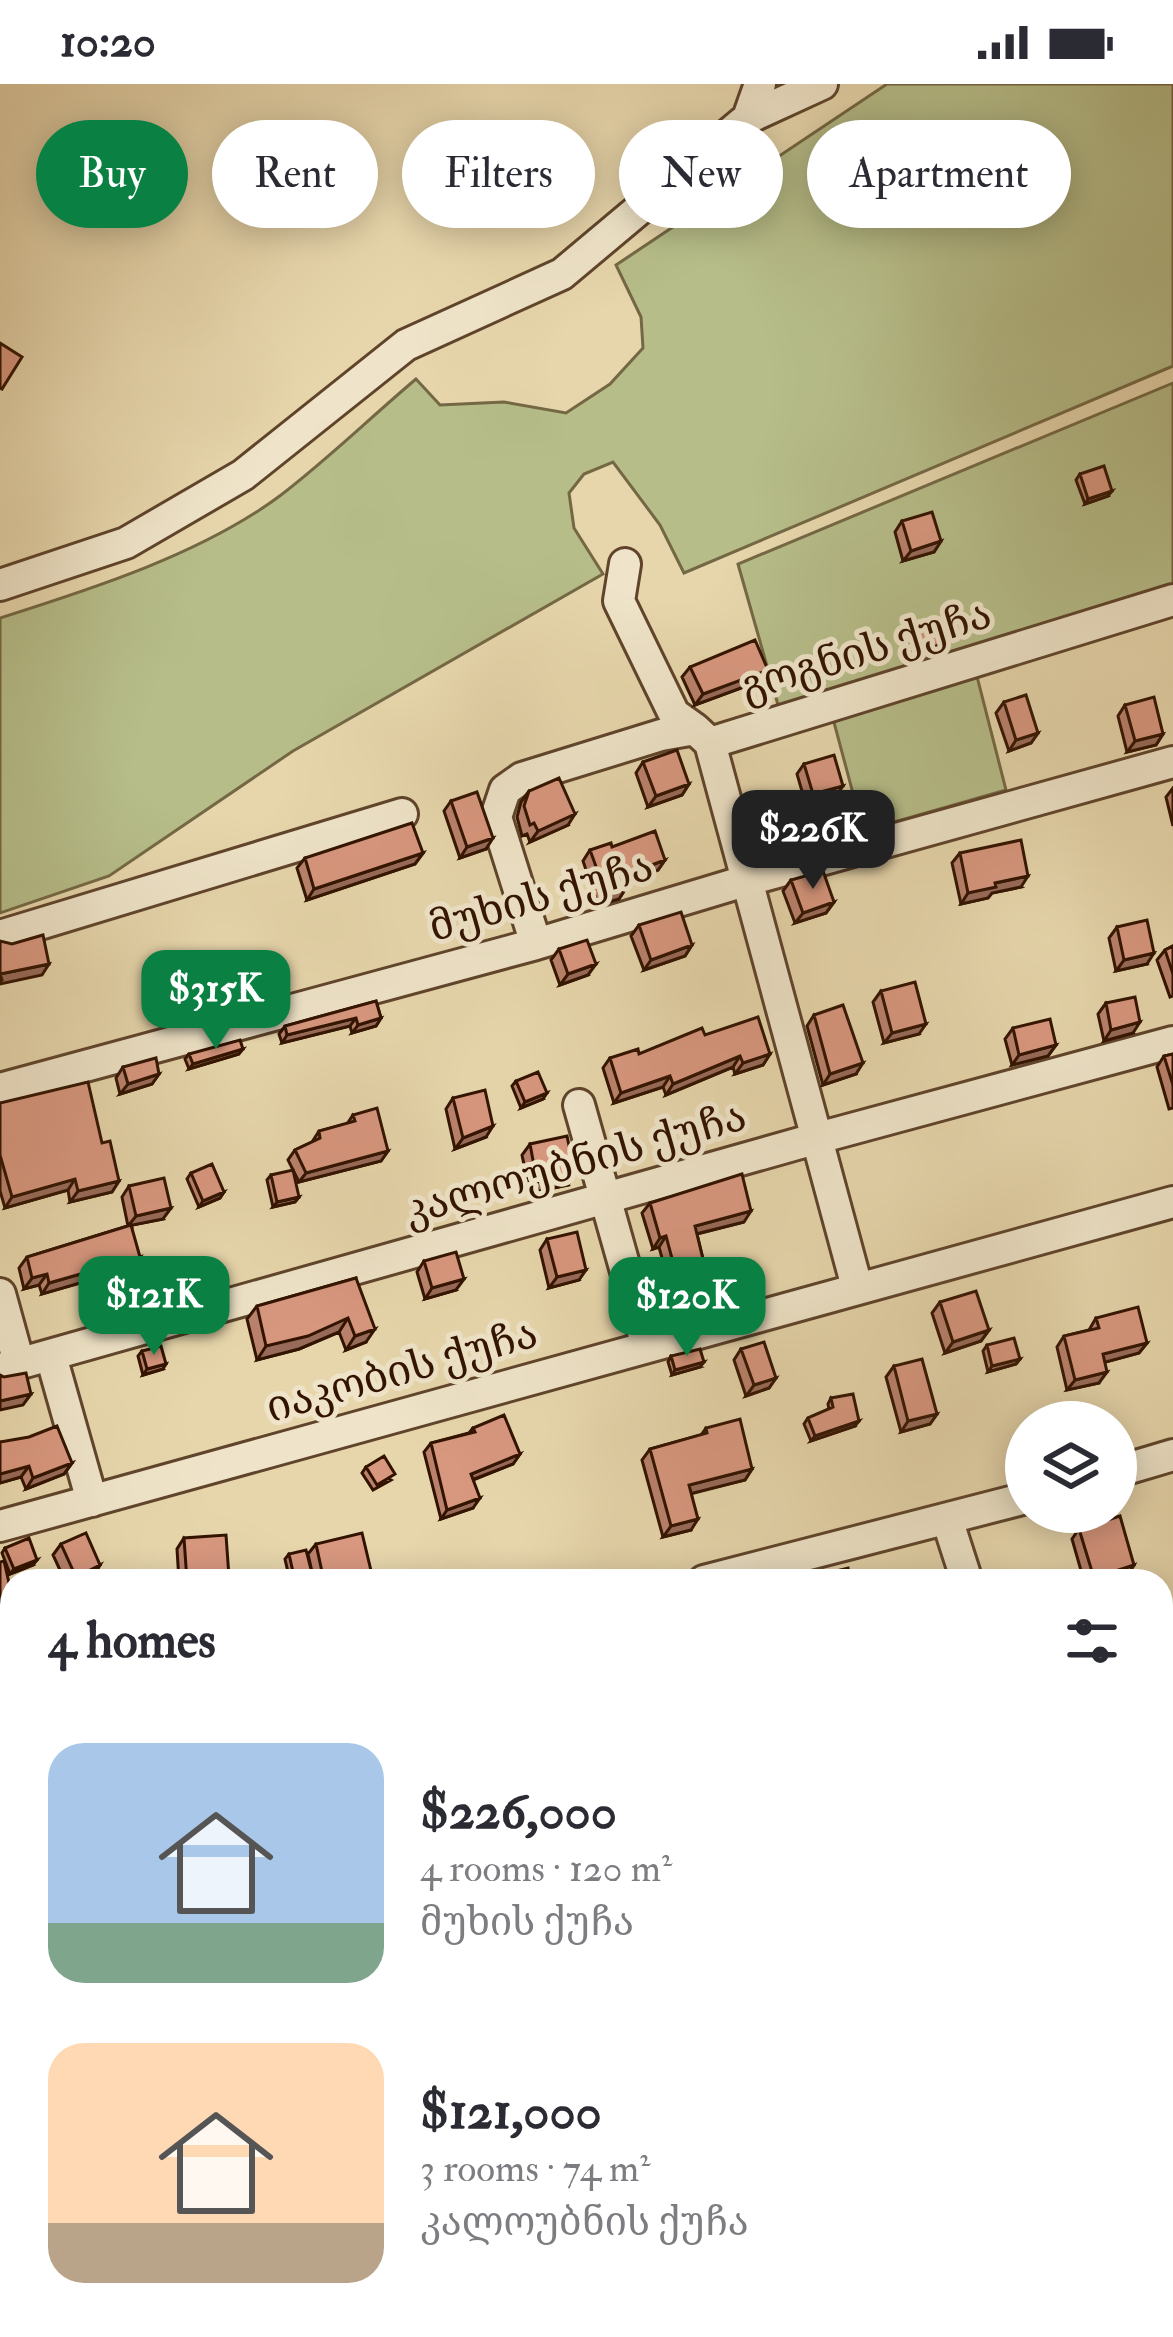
<!DOCTYPE html>
<meta charset="utf-8">
<style>
body{margin:0;font-family:"IM FELL Double Pica","Noto Serif Georgian",serif;background:#f7f7f7;color:#2b2b33;height:100vh;display:flex;flex-direction:column;font-size:45px;white-space:nowrap}
*{box-sizing:border-box;margin:0}
p{font-size:39px;color:#7c7c81}
.icon{flex:none;width:66px;height:66px;fill:none;stroke:currentColor;stroke-width:2;stroke-linecap:round;stroke-linejoin:round}
.map{position:relative;flex:1;overflow:hidden}
.drawer{position:absolute;left:0px;top:1485px;width:1173px;height:768px;display:flex;flex-direction:column;background:#fff;border-radius:36px 36px 0 0;box-shadow:0 6px 30px #0003}
.drawer>*{flex:none}
.top-card{position:absolute;left:36px;top:36px;width:1101px;height:108px;display:flex;gap:24px}
.buttons{position:absolute;left:1005px;top:1317px;display:grid;gap:24px}
.buttons a{display:grid;place-items:center;width:132px;height:132px;border-radius:50%;background:#fff;box-shadow:0 6px 30px #0003;font-size:60px}
.price{position:absolute;translate:-50% -102px;padding:0 27px;border-radius:24px;background:#0b8043;color:#fff;font-size:39px;line-height:78px;filter:drop-shadow(0 3px 6px #0008)}
.price::after{content:'';position:absolute;left:50%;top:72px;width:36px;height:27px;margin-left:-18px;background:inherit;clip-path:polygon(0 0,100% 0,50% 100%)}
.price.current{background:#222;color:#fff}
ul{padding:0;list-style:none}
li{display:flex;align-items:center;gap:36px;height:300px;padding:0 48px}
li span{display:grid;place-items:center;flex:none;width:336px;height:240px;border-radius:36px;color:#555}
li>.icon{margin-inline-start:auto}
span .icon{width:144px;height:144px;fill:#fffc;stroke-width:1}
li b{font-size:51px}
h2{display:flex;justify-content:space-between;align-items:center;height:144px;padding:0 48px;font-size:51px}
.tag{padding:0 42px;border-radius:54px;background:#fff;box-shadow:0 6px 30px #0003;font-size:42px;line-height:108px}
.tag.current{background:#0b8043;color:#fff}
.status{display:flex;justify-content:space-between;align-items:center;height:84px;padding:0 60px;background:#fff;direction:ltr}
.status svg{height:33px;fill:currentColor}
.map>svg:first-child{display:block}
</style>
<div class="status"><b>10:20</b><svg viewBox="0 0 49 12"><path d="M0 12V9h3v3zM5 12V6h3v6zM10 12V3h3v9zM15 12V0h3v12zM26 1h20v11H26zM47 4h2v5h-2z"/></svg></div>
<div class="map">
<svg width="1173" height="2253" viewBox="0 0 1173 2253">
<rect width="100%" height="100%" fill="#e7d6ac"/>
<filter id="stains"><feTurbulence type="fractalNoise" baseFrequency=".00167" numOctaves="4"/><feColorMatrix values="0 0 0 0 .2 0 0 0 0 .09 0 0 0 0 .02 0 0 0 .5 -.17"/></filter>
<radialGradient id="worn" r=".72"><stop offset=".6" stop-color="#630" stop-opacity="0"/><stop offset="1" stop-color="#630" stop-opacity=".3"/></radialGradient>
<!-- green -->
<path fill="#b6bd89" stroke="#746844" stroke-width="3" d="M887,0h286v282l-489,207 -24,-48 -47,-63 -29,12 -15,19 5,35 29,46 -310,177 -184,125 -109,37v-295c92,-29 204,-65 281,-123 47,-36 90,-78 135,-116l24,26 64,-3 62,11 44,-29 33,-36 -2,-31 -25,-52z
M1173,299v204l-203,62 36,141 -143,41 -36,-135 -47,16 -42,-148z
M1173,1620v69l-12,7v-72z
M12,2217v24h333l-17,12h-120l-4,-5 -21,5h-183v-31z"/>
<g fill="none" stroke-linecap="round" stroke-linejoin="round">
<!-- minor casing -->
<g stroke="#5f442b" stroke-width="36">
<path id="minor" d="M748,34l12,-34
M625,480l-6,37 55,113 21,15
M0,501l126,-42 117,-68 163,-130 156,-71 186,-156 74,-34
M710,659l147,544
M710,659l463,-143
M0,852l402,-122
M536,860l-40,-127 9,-27 17,-12 139,-43 34,-6 15,14
M0,1005l536,-145 209,-63 428,-119
M579,1021l68,241
M0,1210l19,69
M51,1272l41,145
M0,1285l818,-231 355,-96
M1116,1388l57,-17
M947,1435l20,62
M0,1442l1173,-324
M704,1497l322,-83
M1161,1553l12,-3
M0,1625l12,-2
M0,1800l12,-1
M1161,1831l12,-3
M0,1939l12,-3
M1161,2110l12,-4
M0,2116l12,-2
M675,2241l2,12
M30,2253l30,-12
M603,2253l42,-12"/>
</g>
<!-- minor -->
<use href="#minor" stroke="#efe4c9" stroke-width="30"/>
</g>
<!-- wall -->
<path fill="#ba826d" stroke="#321300" stroke-width="3" d="M1080,390l28,22 -23,8 -9,-24z
M902,437l39,20 -7,11 -31,9 -8,-29z
M913,550l32,9 -3,5 -27,9 -6,-18z
M690,583l78,3 -8,11 -65,24 -13,-28z
M1004,618l34,31 -7,10 -22,8 -13,-38z
M1125,621l38,29 -7,11 -29,7 -9,-36z
M643,678l46,22 -7,11 -34,12 -12,-34z
M804,680l32,32 -30,9 -9,-31z
M1173,704v38l-7,-29z
M529,707l39,34 -38,17 -3,-8 -5,2 -5,-19 4,-15z
M451,717l35,48 -26,9 -16,-47z
M612,763l53,13 -7,10 -33,13 1,5 -7,11 -21,6 -15,-44 7,-11z
M423,769l-8,11 -108,36 -10,-32 8,-10z
M960,769l61,34 -29,6 -4,5 -27,6 -9,-41z
M791,796l43,22 -8,11 -31,10 -12,-32z
M639,841l53,20 -7,11 -41,14 -13,-34z
M1117,843l30,37 -31,7 -7,-33z
M1173,862v50l-3,1 -13,-37 8,-10z
M559,865l29,26 -28,10 -9,-25z
M881,907l38,43 -35,9 -11,-41z
M376,917l5,17 -5,8 -24,7 -2,-7 -68,17 -3,-9 6,-8z
M1106,919l27,30 -29,8 -6,-27z
M814,931l42,59 -33,11 -16,-59z
M1013,944l43,17 -8,11 -36,9 -7,-26z
M705,951l65,19 -7,11 -28,9 -2,-7 -67,28 -3,-8 -49,16 -11,-35 7,-10 29,-4z
M189,970h50l-50,15 -4,-10z
M1173,970v54l-4,1 -12,-42 7,-11z
M123,983l36,7 -7,10 -32,10 -4,-16z
M516,997l27,18 -22,9 -9,-22z
M453,1014l33,39 -31,12 -9,-40z
M0,1019l102,40 17,38 -7,11 -42,10 -2,-12 -63,18 -5,-17z
M353,1031l35,36 -7,10 -82,21 -11,-22 7,-10 17,-8 7,-11 28,-7z
M530,1060l38,41 -38,8 -8,-38z
M191,1089l33,19 -4,6 -21,9 -12,-28z
M271,1091l28,22 -4,5 -22,5 -6,-27z
M129,1102l34,33 -31,6v43l-90,26 -3,-9 -15,4 -5,-21 8,-11 101,-31 -6,-29z
M650,1119l94,19 -47,12 12,50 -7,11 -28,7 -15,-55 -6,2 -11,-36z
M547,1155l32,41 -30,8 -9,-38z
M424,1177l32,29 -31,9 -8,-27z
M356,1194l10,64 -20,8 -7,-18 -40,17 -42,11 -10,-41 10,-13z
M940,1218l49,28 -8,11 -36,12 -13,-40z
M1096,1234l51,25 -8,10 -34,9 -6,21 -32,7 -10,-43 7,-11 25,-6z
M987,1261l33,14 -4,5 -28,8 -5,-21z
M741,1265l35,29 -7,10 -23,8 -12,-36z
M142,1267l21,18 -20,6 -5,-19z
M671,1272l29,11 -28,8 -4,-13z
M894,1282l43,48 -7,10 -29,8 -15,-55z
M831,1314l24,28 -44,15 -7,-17 4,-6 21,-9 -1,-5z
M473,1344l47,26 -7,10 -40,16v28l-32,11 -17,-67 7,-9 38,-10z
M706,1344l46,41 -7,11 -54,13v37l-28,7 -21,-77 8,-11 51,-14z
M0,1358l72,21 -8,11 -38,15 -5,-12 -21,6z
M366,1383l25,13 -18,10 -11,-17z
M1079,1445l55,36 -7,11 -16,5h-27l-12,-42z
M184,1454l42,43h-47l-2,-32z
M61,1460l39,21 -7,11 -11,5h-17l-12,-26z
M316,1460l55,37h-57l-6,-27z
M5,1464l28,17 -23,9 -8,-21z
M289,1470l25,27h-24l-5,-22z
M1173,1559v36l-6,3 -6,-15v-17l3,-5z
M1173,1749v62l-12,1v-54l5,-7z
M12,1815v29h-3v-25z
M477,2241h24l-5,7 -16,4z
M707,2241h42l3,12h-47l-1,-7z
M895,2241h41l-35,12h-1z"/>
<!-- shaded-wall -->
<path fill="#976a59" stroke="#321300" stroke-width="3" d="M1112,407l-4,5 -23,8 3,-5z
M941,457l-7,11 -31,9 8,-10z
M945,559l-3,5 -27,9 4,-5z
M768,586l-8,11 -65,24 8,-11z
M1038,649l-7,10 -22,8 7,-11z
M1163,650l-7,11 -29,7 8,-11z
M689,700l-7,11 -34,12 8,-11z
M843,702l-7,10 -30,9 7,-11z
M575,730l-7,11 -38,17 8,-11z
M493,754l-7,11 -26,9 7,-11z
M423,769l-8,11 -108,36 7,-11z
M665,776l-7,10 -43,16 7,-10z
M1028,792l-7,11 -29,6 -4,5 -27,6 7,-11 27,-10z
M626,804l-7,11 -21,6 8,-11z
M834,818l-8,11 -31,10 8,-10z
M692,861l-7,11 -41,14 7,-10z
M1154,869l-7,11 -31,7 8,-11z
M49,880l-7,11 -42,9v-10z
M596,880l-8,11 -28,10 8,-11z
M356,934l-6,8 -68,17 5,-8z
M381,934l-5,8 -24,7 6,-8z
M1140,938l-7,11 -29,8 7,-11z
M926,940l-7,10 -35,9 8,-10z
M1056,961l-8,11 -36,9 7,-10z
M243,965l-4,5 -50,15 4,-5z
M770,970l-7,11 -28,9 8,-11z
M740,972l-7,11 -67,28 7,-11z
M863,979l-7,11 -33,11 7,-11z
M159,990l-7,10 -32,10 8,-10z
M670,992l-7,11 -49,16 7,-10z
M547,1009l-4,6 -22,9 4,-6z
M493,1042l-7,11 -31,12 8,-11z
M388,1067l-7,10 -82,21 7,-9z
M575,1090l-7,11 -38,8 7,-11z
M75,1095l-7,11 -63,18 7,-11z
M119,1097l-7,11 -42,10 8,-11z
M224,1108l-4,6 -21,9 4,-6z
M299,1113l-4,5 -22,5 4,-5z
M171,1124l-8,11 -35,7 8,-10z
M751,1127l-7,11 -56,14 7,-10z
M666,1152l-7,11 -6,2 7,-11z
M140,1173l-8,11 -90,26 7,-11z
M586,1186l-7,10 -30,8 8,-11z
M47,1190l-8,11 -15,4 8,-11z
M464,1195l-8,11 -31,9 7,-11z
M709,1200l-7,11 -28,7 7,-10z
M348,1234l-9,14 -40,17 -42,11 9,-14z
M375,1245l-9,13 -20,8 9,-14z
M989,1246l-8,11 -36,12 8,-11z
M1147,1259l-8,10 -44,12 8,-11z
M1020,1275l-4,5 -28,8 4,-6z
M704,1278l-4,5 -28,8 3,-5z
M166,1280l-3,5 -20,6 4,-6z
M1107,1288l-8,11 -32,7 8,-10z
M776,1294l-7,10 -23,8 8,-11z
M31,1310l-8,11 -23,5v-9z
M937,1330l-7,10 -29,8 7,-11z
M859,1337l-4,5 -44,15 4,-5z
M520,1370l-7,10 -49,19 7,-9z
M72,1379l-8,11 -38,15 7,-11z
M29,1382l-8,11 -21,6v-9z
M752,1385l-7,11 -63,16 7,-11z
M480,1414l-7,10 -32,11 6,-9z
M698,1435l-7,11 -28,7 8,-11z
M37,1476l-4,5 -23,9 4,-5z
M100,1481l-7,11 -11,5h-9l3,-4z
M1134,1481l-7,11 -16,5h-19l2,-3z
M12,1512l-6,10 -6,2v-9z
M12,1716v10l-12,2v-10z
M1166,1798h7v13l-12,1v-9z
M1173,1871v12l-12,3v-12z
M12,1983v8l-12,4v-8z
M1173,2145v10l-12,2v-9z
M12,2200v9l-12,3v-10z
M501,2241l-5,7 -16,4 8,-10z
M837,2241h20l-26,8z
M912,2241h24l-36,12 7,-10z"/>
<!-- building -->
<path fill="#d8977f" stroke="#321300" stroke-width="3" d="M0,259l22,14 -20,32 -2,-1z
M1104,382l8,25 -24,8 -8,-25z
M932,428l9,29 -30,10 -9,-30z
M939,541l6,18 -26,9 -6,-18z
M755,556l13,30 -65,24 -13,-27z
M1026,611l12,38 -22,7 -12,-38z
M1154,613l9,37 -28,7 -10,-36z
M677,666l12,34 -33,12 -13,-34z
M834,671l9,31 -30,8 -9,-30z
M559,694l16,36 -37,17 -4,-8 -4,2 -6,-19 5,-15z
M477,708l16,46 -26,9 -16,-46z
M412,739l11,30 -109,36 -9,-31z
M655,747l10,29 -43,16 4,12 -20,6 -16,-44 21,-7 1,4z
M1021,756l7,36 -33,7 1,4 -28,6 -8,-40z
M823,787l11,31 -31,11 -12,-33z
M681,828l11,33 -41,15 -12,-35z
M1147,836l7,33 -30,7 -7,-33z
M43,851l6,29 -49,10 2,6 -2,1v-40l12,3z
M587,856l9,24 -28,10 -9,-25z
M1173,862v28l-8,-24z
M915,898l11,42 -34,9 -11,-42z
M1135,913l5,25 -29,8 -5,-27z
M376,917l5,17 -23,7 -2,-7 -69,17 -2,-9z
M843,921l20,58 -33,11 -16,-59z
M758,933l12,37 -27,9 -3,-7 -67,28 -3,-8 -49,17 -11,-35 28,-9 1,5 63,-26 3,7z
M1050,935l6,26 -37,10 -6,-27z
M240,956l3,9 -50,15 -4,-10z
M1173,970v31l-9,-29z
M156,974l3,16 -31,10 -5,-17z
M538,988l9,21 -22,9 -9,-21z
M88,998l14,61 8,-2 9,40 -41,10 -3,-12 -63,18 -12,-42v-52z
M485,1006l8,36 -30,12 -10,-40z
M377,1024l11,43 -82,22 -11,-23 25,-12 -1,-7 36,-10 -2,-6z
M567,1052l8,38 -38,8 -7,-38z
M212,1080l12,28 -21,9 -12,-28z
M293,1086l6,27 -22,5 -6,-27z
M742,1090l9,37 -56,15 14,58 -28,8 -15,-56 -6,2 -10,-35z
M164,1094l7,30 -35,8 -7,-30z
M131,1141l9,32 -91,26 -2,-9 -15,4 -5,-21z
M577,1148l9,38 -29,7 -10,-38z
M456,1168l8,27 -32,9 -8,-27z
M356,1194l19,51 -20,7 -7,-18 -40,18 -42,10 -9,-40z
M976,1207l13,39 -36,12 -13,-40z
M1138,1223l9,36 -44,11 4,18 -32,8 -11,-44 35,-8 -3,-10z
M1014,1254l6,21 -28,7 -5,-21z
M764,1258l12,36 -22,7 -13,-36z
M161,1262l5,18 -19,5 -5,-18z
M700,1265l4,13 -29,8 -4,-14z
M922,1275l15,55 -29,7 -14,-55z
M26,1289l5,21 -31,7v-26l4,2z
M853,1310l6,27 -44,15 -7,-18 25,-11 -2,-9z
M504,1331l16,39 -49,20 9,24 -33,12 -16,-67 44,-11 -2,-4z
M740,1335l12,50 -63,16 9,34 -27,7 -21,-77 57,-16 -1,-5z
M57,1342l15,37 -39,15 -4,-12 -29,8v-32l29,-5z
M384,1372l11,18 -18,11 -11,-18z
M1120,1432l14,49 -40,13 -15,-49z
M86,1449l14,32 -24,12 -15,-33z
M362,1449l11,46 -10,2h-39l-8,-37z
M226,1451l3,42 -42,4 -3,-43z
M29,1454l8,22 -23,9 -9,-21z
M306,1466l8,31h-19l-6,-27z
M4,1477l8,35 -12,3v-37z
M848,1484l2,13h-42v-3z
M1173,1559v25l-9,-23z
M12,1675v41l-12,2v-42z
M1173,1749v27l-7,-25z
M1173,1779v19h-7l-5,5v-20z
M1161,1832l12,2v37l-12,3z
M12,1957v26l-12,4v-26z
M1161,2116l2,2h10v27l-12,3z
M12,2150v50l-12,2v-50z
M713,2241h36l3,12h-36z"/>
<g text-anchor="middle" dominant-baseline="central" stroke-width="10" stroke-linejoin="round" paint-order="stroke">
<!-- street labels -->
<g font-size="42" fill="#321300" stroke="#efe4c9">
<text transform="translate(866 567) rotate(-17)">გოგნის ქუჩა</text>
<text transform="translate(541 813) rotate(-16)">მუხის ქუჩა</text>
<text transform="translate(575 1080) rotate(-16)">კალოუბნის ქუჩა</text>
<text transform="translate(402 1287) rotate(-16)">იაკობის ქუჩა</text>
</g>
</g>
<rect width="100%" height="100%" filter="url(#stains)"/>
<rect width="100%" height="100%" fill="url(#worn)"/>
</svg>
<div class="buttons">
<a><svg class="icon" aria-label="layers" viewBox="0 0 24 24"><path d="M12 4l9 5-9 5-9-5zM3 14l9 5 9-5"/></svg></a>
</div>
<b class="price current" style="left:813px;top:808px">$226K</b>
<b class="price" style="left:216px;top:968px">$315K</b>
<b class="price" style="left:154px;top:1274px">$121K</b>
<b class="price" style="left:687px;top:1275px">$120K</b>
<div class="top-card">
<a class="tag current">Buy</a>
<a class="tag">Rent</a>
<a class="tag">Filters</a>
<a class="tag">New</a>
<a class="tag">Apartment</a>
</div>
<section class="drawer">
<h2>4 homes<svg class="icon" aria-label="filters" viewBox="0 0 24 24"><path d="M4 7h16M4 17h16"/><circle cx="9" cy="7" r="2"/><circle cx="15" cy="17" r="2"/></svg></h2>
<ul>
<li><span style="background:linear-gradient(#a9c7e8 75%,#7fa58c 0)"><svg class="icon" aria-label="home" viewBox="0 0 24 24"><path d="M3 11l9-7 9 7M6 9v11h12V9"/></svg></span><div><b>$226,000</b><p>4 rooms · 120 m²</p><p>მუხის ქუჩა</p></div></li>
<li><span style="background:linear-gradient(#ffd9b3 75%,#b9a48a 0)"><svg class="icon" aria-label="home" viewBox="0 0 24 24"><path d="M3 11l9-7 9 7M6 9v11h12V9"/></svg></span><div><b>$121,000</b><p>3 rooms · 74 m²</p><p>კალოუბნის ქუჩა</p></div></li>
</ul>
</section>
</div>
